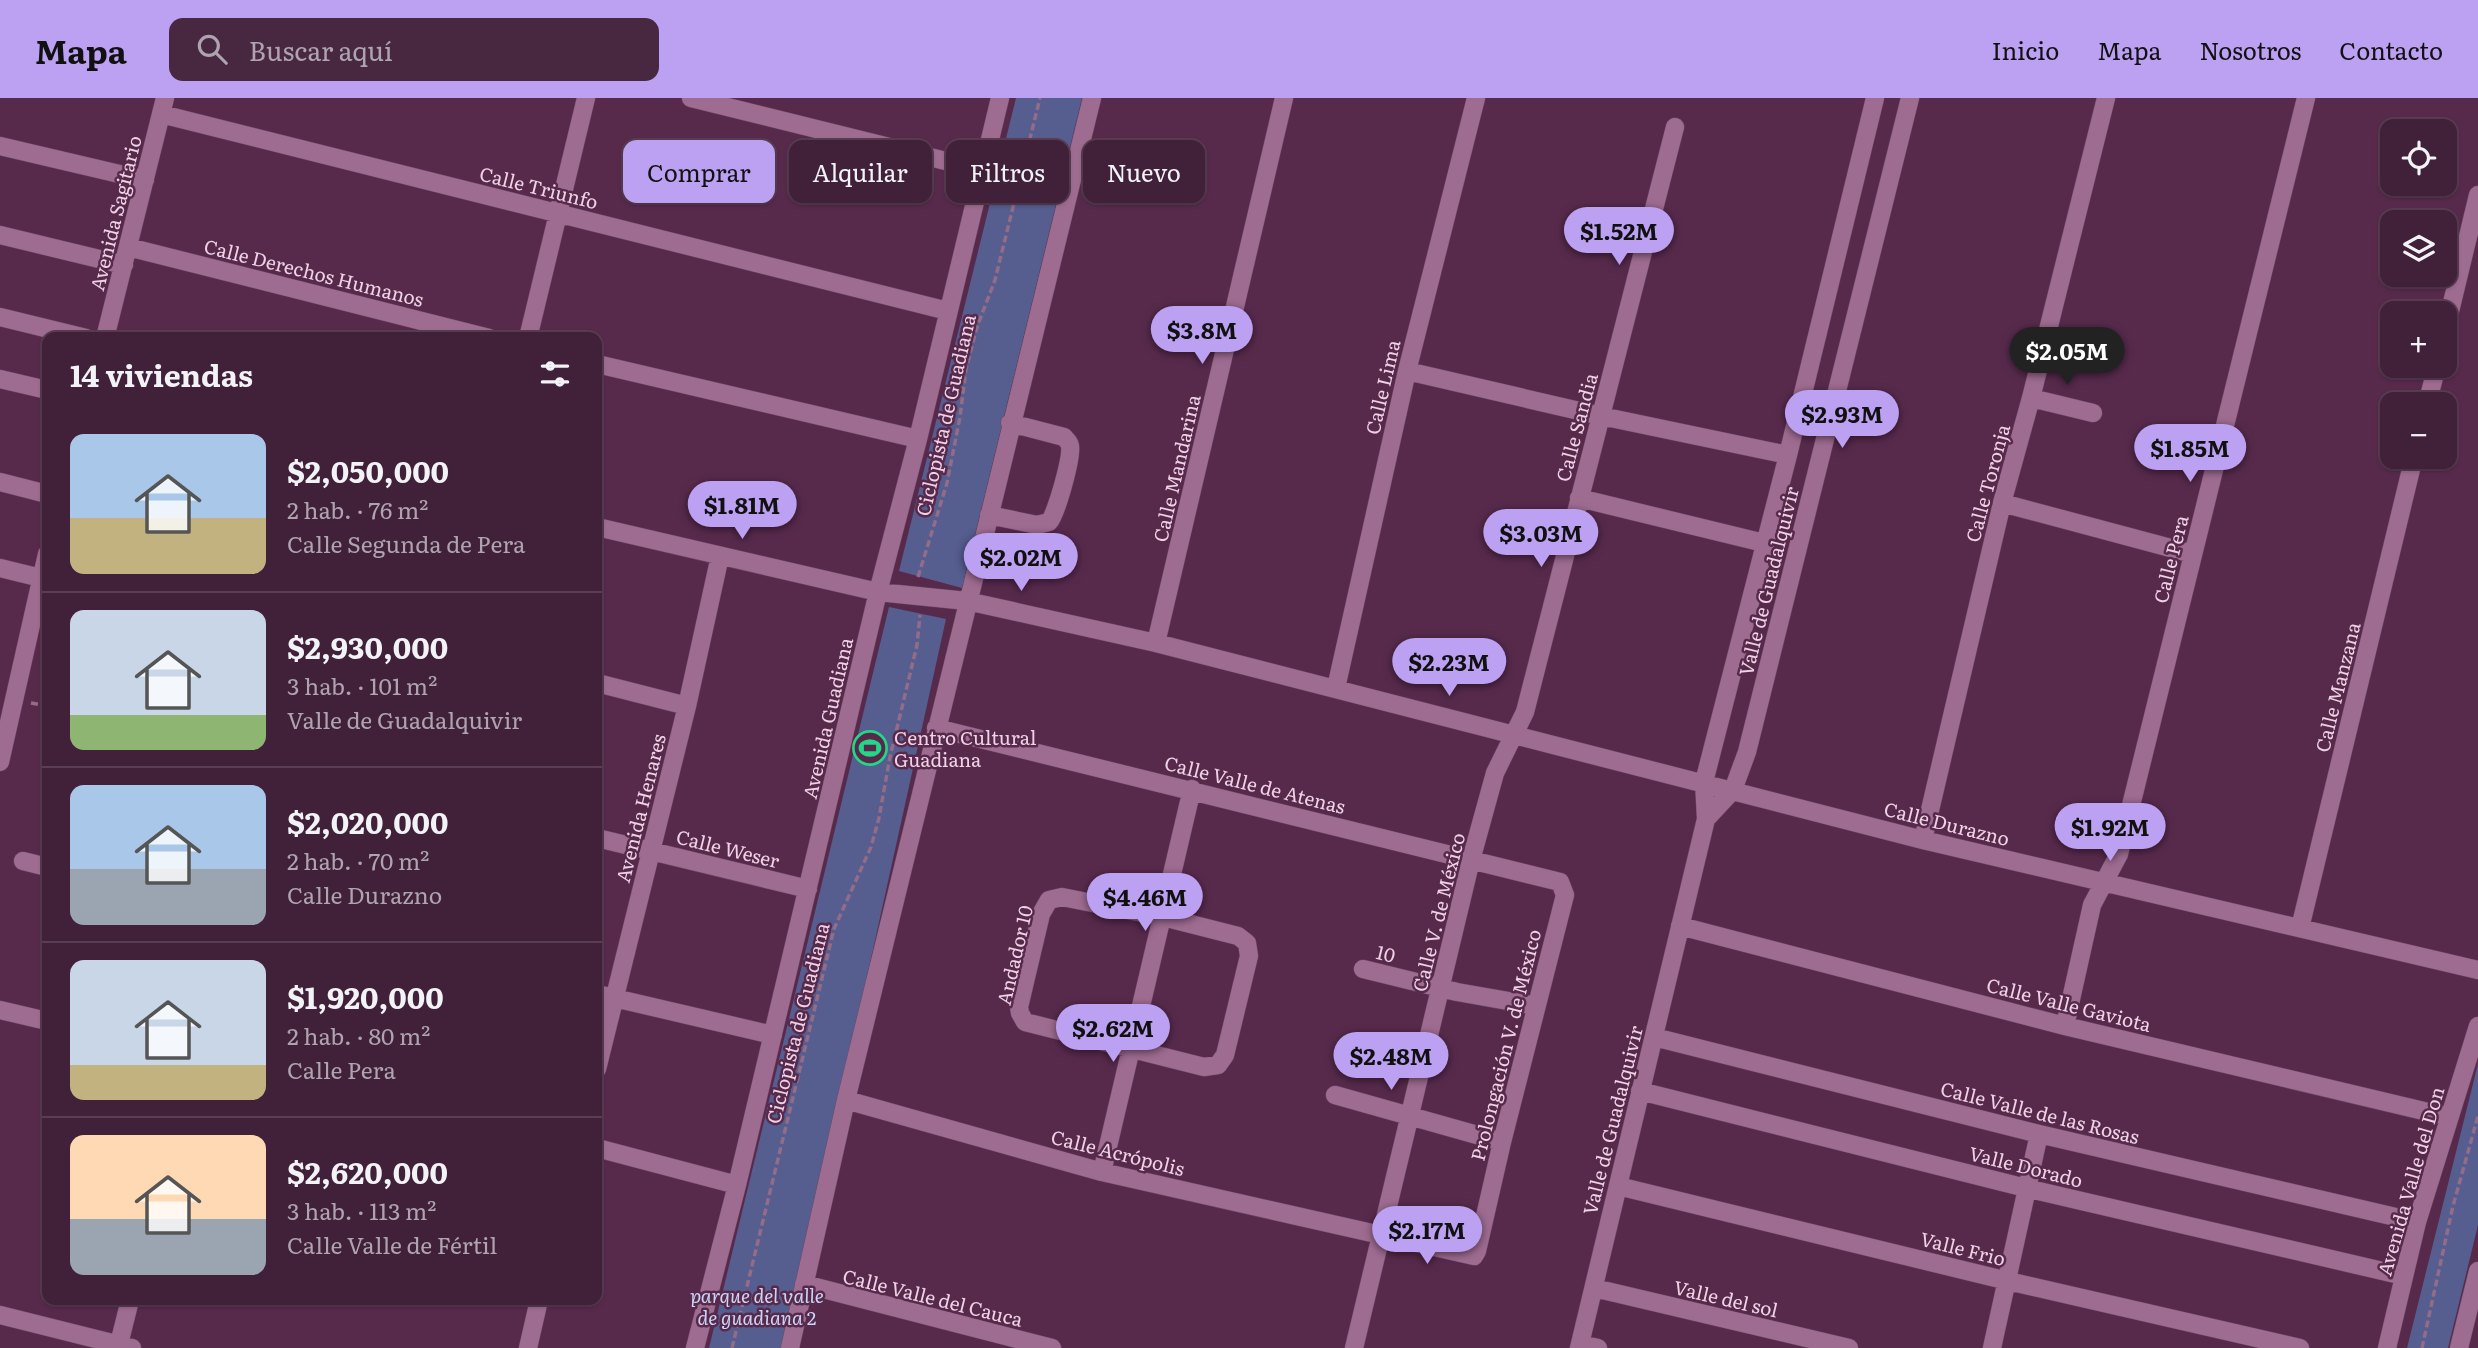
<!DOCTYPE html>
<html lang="es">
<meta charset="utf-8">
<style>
body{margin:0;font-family:Literata,serif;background:#482841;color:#f1f3f6;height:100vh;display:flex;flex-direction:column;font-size:26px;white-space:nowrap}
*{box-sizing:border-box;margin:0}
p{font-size:23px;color:#aea3ae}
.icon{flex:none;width:38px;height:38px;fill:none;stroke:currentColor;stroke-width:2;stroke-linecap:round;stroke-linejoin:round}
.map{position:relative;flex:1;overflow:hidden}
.drawer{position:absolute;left:42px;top:234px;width:560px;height:973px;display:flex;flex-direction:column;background:#412039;border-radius:14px;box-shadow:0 2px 5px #0004,0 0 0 2px #5a3e53}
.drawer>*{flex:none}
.hud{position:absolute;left:623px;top:42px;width:665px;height:63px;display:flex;gap:14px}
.fabs{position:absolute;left:2380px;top:21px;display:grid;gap:14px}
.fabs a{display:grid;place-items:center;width:77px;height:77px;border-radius:14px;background:#412039;box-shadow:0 2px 5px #0004,0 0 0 2px #5a3e53;font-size:35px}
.price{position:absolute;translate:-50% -60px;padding:0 16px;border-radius:24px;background:#bca0f2;color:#111;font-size:23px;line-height:46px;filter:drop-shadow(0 2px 4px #0008)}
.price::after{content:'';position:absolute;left:50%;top:42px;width:21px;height:16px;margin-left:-10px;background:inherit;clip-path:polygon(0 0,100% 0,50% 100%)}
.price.active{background:#222;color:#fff}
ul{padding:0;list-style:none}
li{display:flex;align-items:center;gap:21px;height:175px;padding:0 28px}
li+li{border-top:2px solid #5a3e53}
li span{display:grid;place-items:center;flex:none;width:196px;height:140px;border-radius:14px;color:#555}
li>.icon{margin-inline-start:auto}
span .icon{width:84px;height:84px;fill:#fffc;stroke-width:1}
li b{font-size:30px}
h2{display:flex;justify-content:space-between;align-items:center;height:84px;padding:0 28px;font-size:30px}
.chip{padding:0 24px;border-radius:14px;background:#412039;box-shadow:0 2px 5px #0004,0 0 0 2px #5a3e53;font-size:24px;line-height:63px}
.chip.active{background:#bca0f2;color:#111}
header{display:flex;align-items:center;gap:42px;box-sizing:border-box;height:98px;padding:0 35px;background:#bca0f2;color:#111}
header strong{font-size:33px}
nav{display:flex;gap:38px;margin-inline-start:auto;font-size:24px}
.search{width:490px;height:63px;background:#482841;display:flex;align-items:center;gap:18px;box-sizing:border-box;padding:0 24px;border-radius:14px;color:#aea3ae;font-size:26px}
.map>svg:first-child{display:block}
</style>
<header>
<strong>Mapa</strong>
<div class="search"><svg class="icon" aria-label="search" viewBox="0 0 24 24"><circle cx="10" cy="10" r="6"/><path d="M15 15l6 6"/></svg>Buscar aquí</div>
<nav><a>Inicio</a><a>Mapa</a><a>Nosotros</a><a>Contacto</a></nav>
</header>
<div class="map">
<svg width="2478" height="1250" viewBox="0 0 2478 1250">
<rect width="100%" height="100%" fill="#572a4c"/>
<!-- green -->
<path fill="#565d8f" d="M1016,0h66l-120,490 -63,-17z
M889,509l57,12 -161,729h-76z
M2478,966v161l-30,123h-41z"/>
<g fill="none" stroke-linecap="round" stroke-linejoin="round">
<!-- minor casing -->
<g stroke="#704a68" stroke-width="19">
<path id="minor" d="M691,0l291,72
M161,16l787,197
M0,48l145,34
M0,137l124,30
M128,149l361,91
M0,219l86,21
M2445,234l33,-137
M105,240l60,-240
M528,240l58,-240
M597,266l321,75
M1407,273l194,45 187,39
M0,281l47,11
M2031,300l62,15
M2427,306l10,-38
M0,384l47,12
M1579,400l185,45
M2002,405l191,51
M989,417l48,10 12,-3c7,-7 23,-64 21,-76 -1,-5 -3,-5 -6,-9l-54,-14
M597,429l281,65 89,9 189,42 767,197 555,130
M0,470l41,10
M1156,545l128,-545
M597,585l90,23
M1336,590l71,-317 69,-273
M0,664l47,-208
M1706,721l27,-29 14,-38 163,-654
M597,740l211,51
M1923,742l79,-337 29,-105 75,-300
M23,763l24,6
M1062,799l101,20 75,19 9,7 2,13 -24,99 -7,10 -14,2 -179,-45 -5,-9 -1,-6 22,-93 8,-14z
M1680,828l385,100 384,91
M2300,830l114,-471
M1363,871l94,23 79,14
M597,896l176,41
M0,912l47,11
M2065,928l27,-121 27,-51 187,-756
M1654,939l385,97 378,88
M597,971l90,-363 33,-150
M1640,993l386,97 378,88
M1335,997l167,47
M846,1002l256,72 372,84 3,-5 25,-109 63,-247 -5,-13 -624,-154
M597,1050l140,37
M1102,1074l90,-383
M1618,1088l390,95 292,67
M804,1186l248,64
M1594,1190l255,60
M0,1217l132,33
M1580,1246l18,4
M118,1250l12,-48
M528,1250l11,-48
M695,1250l42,-163 141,-593 40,-153 82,-341
M790,1250l56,-248 246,-1002
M1354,1250l117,-488 24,-87 30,-61 150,-585
M1579,1250l127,-529 -2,-37 84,-327 87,-357
M1992,1250l47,-214
M2387,1250l30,-126 61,-196
M2459,1250l19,-77"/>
</g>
<!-- path -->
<path stroke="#936c88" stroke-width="3.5" stroke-dasharray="7 3.5" stroke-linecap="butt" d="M918,479l29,-94 13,-66 6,-48 11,-42 18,-47 45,-182
M31,605l16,3
M732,1250l102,-419 37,-82 8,-29 11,-61 27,-112 3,-30
M2422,1250l31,-142 25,-90"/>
<!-- minor -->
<use href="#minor" stroke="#9f6c91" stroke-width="18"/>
</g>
<!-- icons -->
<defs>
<g id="stadium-ring" transform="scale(1.75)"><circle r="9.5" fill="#572a4c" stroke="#22d887" stroke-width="1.5"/><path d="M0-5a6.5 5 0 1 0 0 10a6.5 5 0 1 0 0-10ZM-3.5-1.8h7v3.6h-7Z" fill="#22d887"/></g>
</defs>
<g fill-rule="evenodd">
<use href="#stadium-ring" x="870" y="650"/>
</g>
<g text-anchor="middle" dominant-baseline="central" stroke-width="5" stroke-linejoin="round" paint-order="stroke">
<!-- street labels -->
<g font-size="19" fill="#efd2e6" stroke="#572a4c">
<text transform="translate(539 89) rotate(14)">Calle Triunfo</text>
<text transform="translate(115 115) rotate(-76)">Avenida Sagitario</text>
<text transform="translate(314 174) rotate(14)">Calle Derechos Humanos</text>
<text transform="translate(1382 289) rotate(-77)">Calle Lima</text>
<text transform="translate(945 317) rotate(-77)">Ciclopista de Guadiana</text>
<text transform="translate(1576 329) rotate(-75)">Calle Sandia</text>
<text transform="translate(1176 370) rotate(-77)">Calle Mandarina</text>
<text transform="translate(1987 385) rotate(-75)">Calle Toronja</text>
<text transform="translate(2170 461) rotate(-76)">Calle Pera</text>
<text transform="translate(1768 483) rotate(-76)">Valle de Guadalquivir</text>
<text transform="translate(2337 589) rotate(-76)">Calle Manzana</text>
<text transform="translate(827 620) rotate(-77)">Avenida Guadiana</text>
<text transform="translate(1255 686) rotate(14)">Calle Valle de Atenas</text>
<text transform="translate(640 710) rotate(-76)">Avenida Henares</text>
<text transform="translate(1947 725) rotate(14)">Calle Durazno</text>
<text transform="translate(728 750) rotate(14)">Calle Weser</text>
<text transform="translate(1438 814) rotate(-76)">Calle V. de México</text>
<text transform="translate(1386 855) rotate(14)">10</text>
<text transform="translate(1014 857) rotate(-77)">Andador 10</text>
<text transform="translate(2069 906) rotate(14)">Calle Valle Gaviota</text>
<text transform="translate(797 925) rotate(-76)">Ciclopista de Guadiana</text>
<text transform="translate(1505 947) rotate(-76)">Prolongación V. de México</text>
<text transform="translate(2040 1014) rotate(14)">Calle Valle de las Rosas</text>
<text transform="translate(1612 1022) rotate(-76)">Valle de Guadalquivir</text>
<text transform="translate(1118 1054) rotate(14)">Calle Acrópolis</text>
<text transform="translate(2026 1068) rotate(14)">Valle Dorado</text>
<text transform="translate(2410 1083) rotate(-74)">Avenida Valle del Don</text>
<text transform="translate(1963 1150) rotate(14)">Valle Frio</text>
<text transform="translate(933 1199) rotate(14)">Calle Valle del Cauca</text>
<text transform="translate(1726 1200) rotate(13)">Valle del sol</text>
</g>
<!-- poi labels -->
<g font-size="19" fill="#efd2e6" stroke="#572a4c" text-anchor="start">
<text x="894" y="639">Centro Cultural<tspan x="894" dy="22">Guadiana</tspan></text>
</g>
<!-- park labels -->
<g font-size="19" font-style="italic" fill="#cdd4f8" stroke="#572a4c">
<text x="757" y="1197">parque del valle<tspan x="757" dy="22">de guadiana 2</tspan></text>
</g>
</g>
</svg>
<div class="fabs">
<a><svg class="icon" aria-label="locate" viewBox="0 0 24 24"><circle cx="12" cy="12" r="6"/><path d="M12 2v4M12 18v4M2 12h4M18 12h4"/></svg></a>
<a><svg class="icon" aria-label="layers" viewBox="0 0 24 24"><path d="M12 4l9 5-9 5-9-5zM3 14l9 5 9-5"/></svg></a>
<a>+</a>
<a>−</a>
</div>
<b class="price" style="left:1619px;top:169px">$1.52M</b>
<b class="price" style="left:1202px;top:268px">$3.8M</b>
<b class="price active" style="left:2067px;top:289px">$2.05M</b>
<b class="price" style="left:1842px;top:352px">$2.93M</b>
<b class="price" style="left:2190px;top:386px">$1.85M</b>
<b class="price" style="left:742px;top:443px">$1.81M</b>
<b class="price" style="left:1541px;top:471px">$3.03M</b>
<b class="price" style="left:1021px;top:495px">$2.02M</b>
<b class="price" style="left:1449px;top:600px">$2.23M</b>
<b class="price" style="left:2110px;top:765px">$1.92M</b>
<b class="price" style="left:1145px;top:835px">$4.46M</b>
<b class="price" style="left:1113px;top:966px">$2.62M</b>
<b class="price" style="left:1391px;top:994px">$2.48M</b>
<b class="price" style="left:1427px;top:1168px">$2.17M</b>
<div class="hud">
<a class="chip active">Comprar</a>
<a class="chip">Alquilar</a>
<a class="chip">Filtros</a>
<a class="chip">Nuevo</a>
</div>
<section class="drawer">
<h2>14 viviendas<svg class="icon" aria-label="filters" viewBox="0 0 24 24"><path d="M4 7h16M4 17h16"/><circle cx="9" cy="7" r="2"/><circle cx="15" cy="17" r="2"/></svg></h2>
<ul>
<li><span style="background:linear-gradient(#a9c7e8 60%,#c2b280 0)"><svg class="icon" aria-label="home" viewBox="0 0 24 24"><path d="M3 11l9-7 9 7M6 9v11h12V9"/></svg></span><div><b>$2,050,000</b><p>2 hab. · 76 m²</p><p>Calle Segunda de Pera</p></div></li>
<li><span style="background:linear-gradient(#c9d6e8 75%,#8fb573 0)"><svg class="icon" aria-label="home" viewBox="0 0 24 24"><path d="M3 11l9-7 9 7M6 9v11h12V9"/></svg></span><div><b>$2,930,000</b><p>3 hab. · 101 m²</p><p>Valle de Guadalquivir</p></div></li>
<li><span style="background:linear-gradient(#a9c7e8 60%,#9aa5b1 0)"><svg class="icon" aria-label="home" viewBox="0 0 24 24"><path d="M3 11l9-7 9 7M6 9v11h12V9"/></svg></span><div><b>$2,020,000</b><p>2 hab. · 70 m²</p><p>Calle Durazno</p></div></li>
<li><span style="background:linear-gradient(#c9d6e8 75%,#c2b280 0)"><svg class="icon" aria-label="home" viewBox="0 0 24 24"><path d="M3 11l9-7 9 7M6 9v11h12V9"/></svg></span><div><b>$1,920,000</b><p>2 hab. · 80 m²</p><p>Calle Pera</p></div></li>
<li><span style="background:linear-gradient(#ffd9b3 60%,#9aa5b1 0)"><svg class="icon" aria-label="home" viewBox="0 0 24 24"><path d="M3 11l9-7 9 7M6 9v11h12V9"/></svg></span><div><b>$2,620,000</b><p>3 hab. · 113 m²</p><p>Calle Valle de Fértil</p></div></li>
</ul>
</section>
</div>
